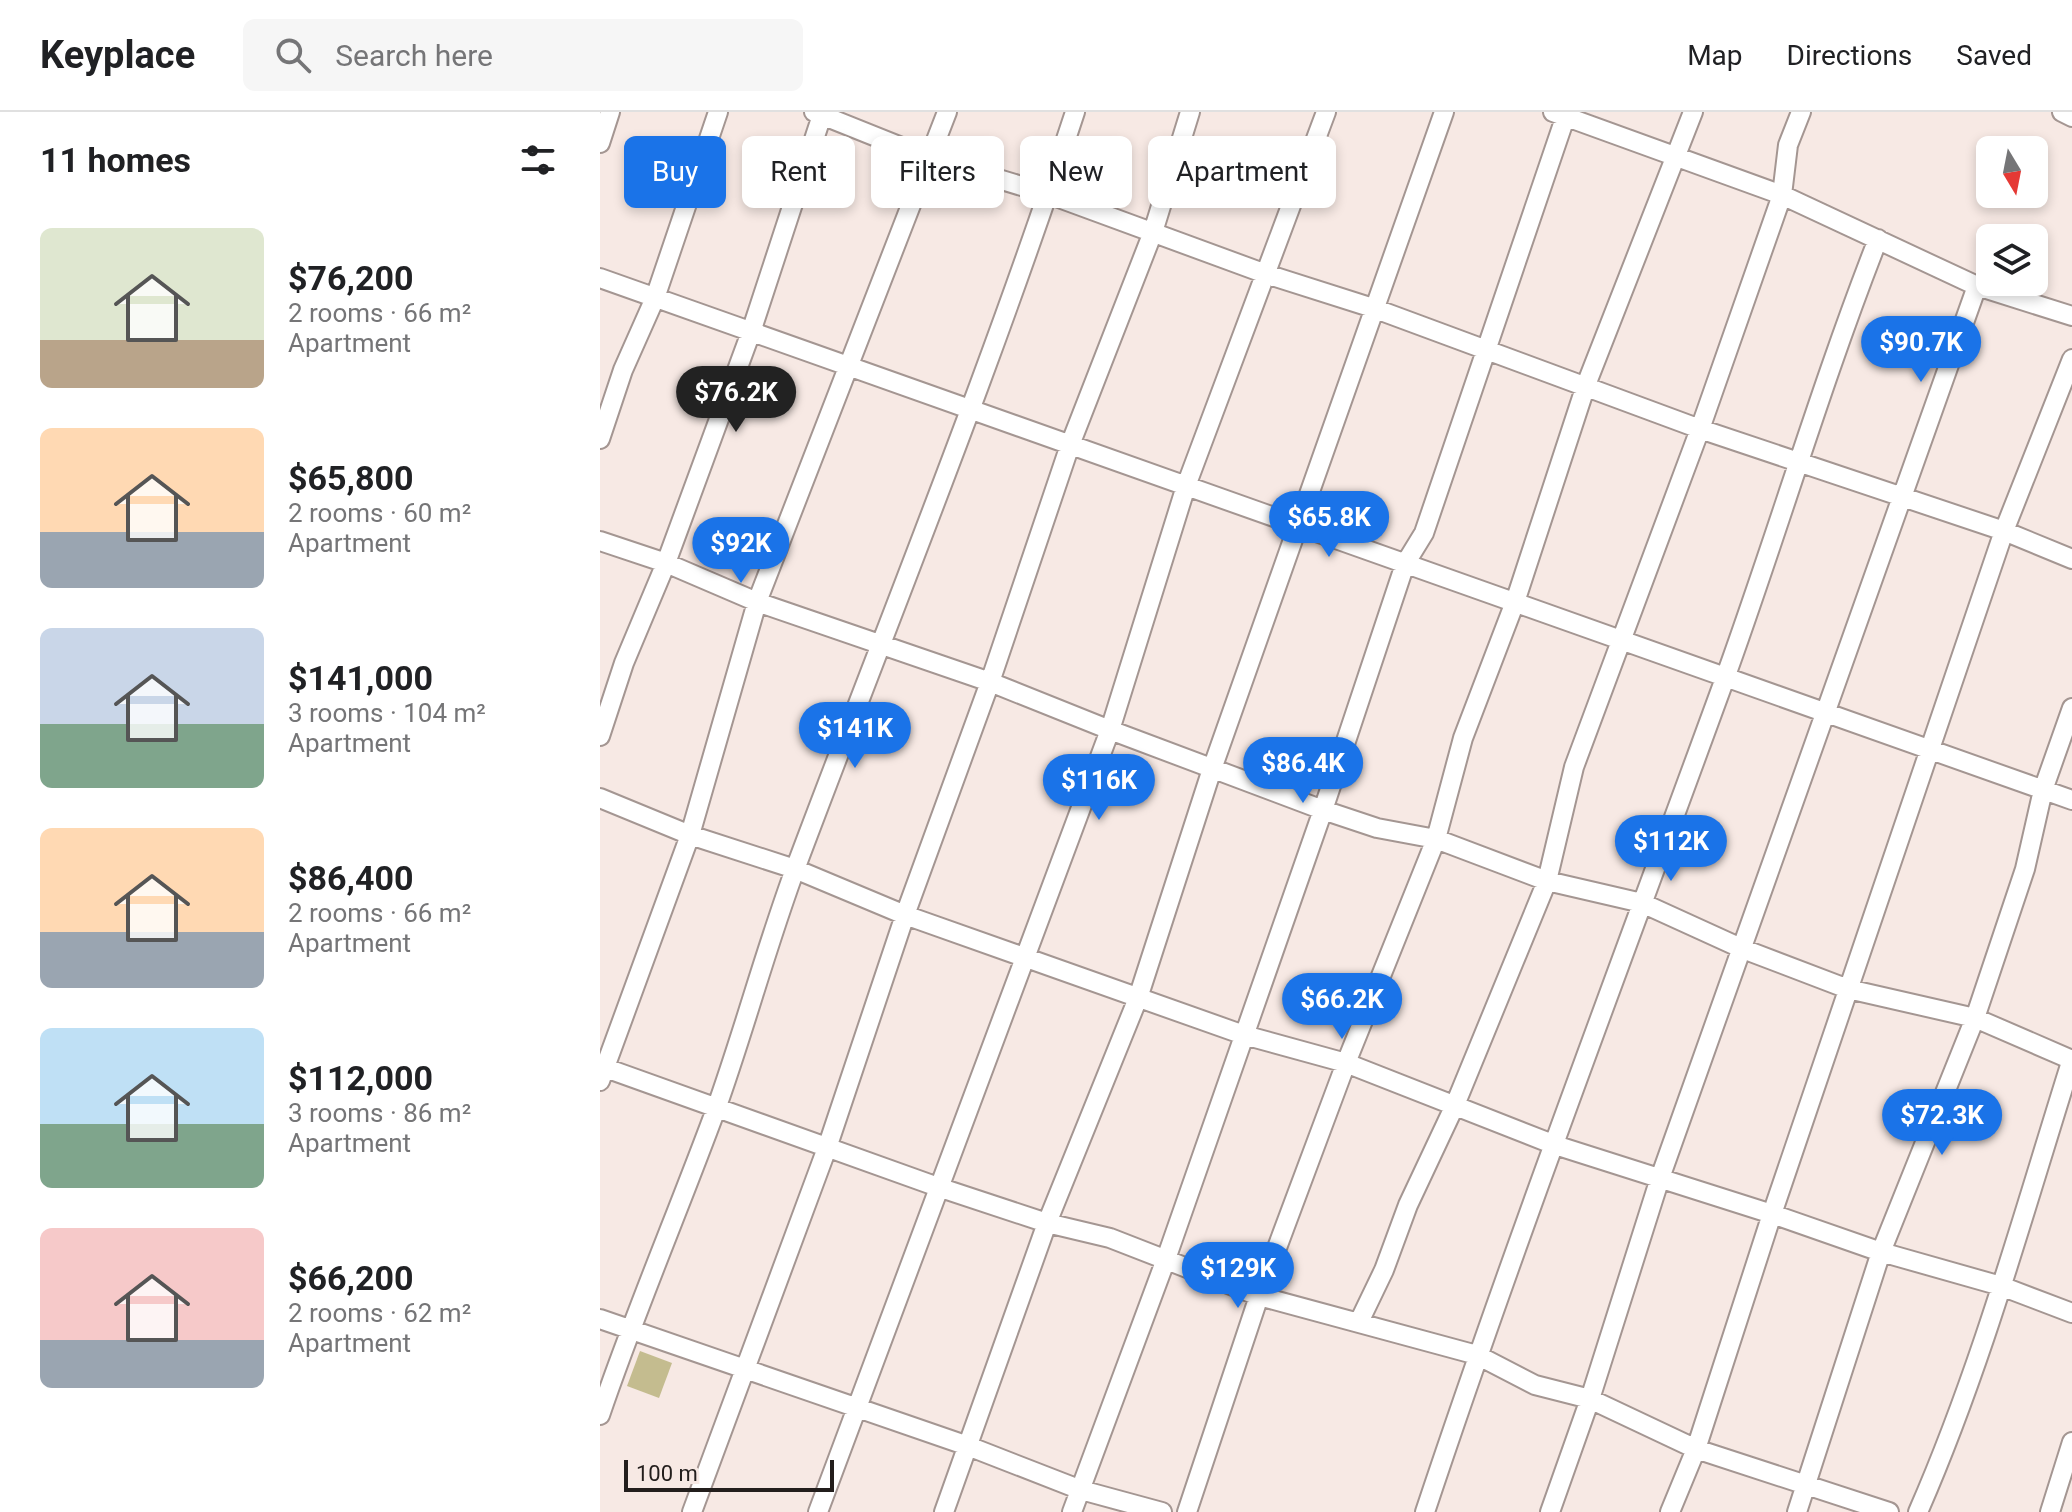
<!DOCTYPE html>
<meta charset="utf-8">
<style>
body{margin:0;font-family:Roboto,sans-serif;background:#f6f6f6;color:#202124;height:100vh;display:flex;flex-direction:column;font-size:30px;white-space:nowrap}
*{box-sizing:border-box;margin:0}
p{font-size:26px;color:#757577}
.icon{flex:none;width:44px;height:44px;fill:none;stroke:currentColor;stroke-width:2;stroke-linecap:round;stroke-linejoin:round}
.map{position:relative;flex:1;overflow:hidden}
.sheet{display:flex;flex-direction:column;background:#fff;width:600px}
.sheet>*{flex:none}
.banner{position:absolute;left:24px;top:24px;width:760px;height:72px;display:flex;gap:16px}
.needle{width:52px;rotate:170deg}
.buttons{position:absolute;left:1376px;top:24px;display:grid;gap:16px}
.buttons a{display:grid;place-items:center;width:72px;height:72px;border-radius:12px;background:#fff;box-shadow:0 4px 12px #0003;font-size:40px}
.scale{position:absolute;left:24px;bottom:20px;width:210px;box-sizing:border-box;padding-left:8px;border:4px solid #231e1c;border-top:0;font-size:22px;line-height:28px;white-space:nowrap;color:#231e1c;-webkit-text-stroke:6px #f7e9e4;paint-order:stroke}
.price{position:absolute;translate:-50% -68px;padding:0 18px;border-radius:28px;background:#1a73e8;color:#fff;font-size:26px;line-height:52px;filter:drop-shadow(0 2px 4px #0008)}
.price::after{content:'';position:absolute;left:50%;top:48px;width:24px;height:18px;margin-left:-12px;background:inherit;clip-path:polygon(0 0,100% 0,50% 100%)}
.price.current{background:#222;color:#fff}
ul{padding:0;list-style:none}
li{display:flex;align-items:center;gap:24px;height:200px;padding:0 40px}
li span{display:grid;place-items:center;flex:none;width:224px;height:160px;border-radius:12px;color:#555}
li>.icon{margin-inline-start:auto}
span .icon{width:96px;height:96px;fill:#fffc;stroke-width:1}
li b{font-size:34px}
h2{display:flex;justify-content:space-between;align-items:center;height:96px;padding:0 40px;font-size:34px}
.tag{padding:0 28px;border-radius:12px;background:#fff;box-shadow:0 4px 12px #0003;font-size:28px;line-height:72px}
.tag.current{background:#1a73e8;color:#fff}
header{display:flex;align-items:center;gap:48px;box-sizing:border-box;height:112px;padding:0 40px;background:#fff;border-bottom:2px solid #e0e0e0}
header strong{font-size:38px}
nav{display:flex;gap:44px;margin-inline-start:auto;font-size:28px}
.search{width:560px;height:72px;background:#f6f6f6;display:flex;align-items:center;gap:20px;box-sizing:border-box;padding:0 28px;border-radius:12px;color:#757577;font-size:30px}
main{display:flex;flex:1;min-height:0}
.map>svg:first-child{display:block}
</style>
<header>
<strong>Keyplace</strong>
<div class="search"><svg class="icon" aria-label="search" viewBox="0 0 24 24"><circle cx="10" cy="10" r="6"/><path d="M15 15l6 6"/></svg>Search here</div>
<nav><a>Map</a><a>Directions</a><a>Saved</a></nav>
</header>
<main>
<section class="sheet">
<h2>11 homes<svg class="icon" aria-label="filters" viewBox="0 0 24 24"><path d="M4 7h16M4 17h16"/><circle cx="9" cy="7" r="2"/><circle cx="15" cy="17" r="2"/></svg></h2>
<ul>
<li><span style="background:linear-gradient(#dfe7d0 70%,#b9a48a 0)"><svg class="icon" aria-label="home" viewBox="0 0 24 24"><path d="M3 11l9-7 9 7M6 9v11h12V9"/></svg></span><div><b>$76,200</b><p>2 rooms · 66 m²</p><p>Apartment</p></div></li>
<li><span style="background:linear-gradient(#ffd9b3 65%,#9aa5b1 0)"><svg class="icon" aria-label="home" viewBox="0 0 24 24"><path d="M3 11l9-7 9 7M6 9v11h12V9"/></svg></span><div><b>$65,800</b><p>2 rooms · 60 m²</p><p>Apartment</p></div></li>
<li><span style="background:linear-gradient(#c9d6e8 60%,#7fa58c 0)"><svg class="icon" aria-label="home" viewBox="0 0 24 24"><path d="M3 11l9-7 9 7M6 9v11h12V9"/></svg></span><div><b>$141,000</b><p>3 rooms · 104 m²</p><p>Apartment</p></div></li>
<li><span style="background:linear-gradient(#ffd9b3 65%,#9aa5b1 0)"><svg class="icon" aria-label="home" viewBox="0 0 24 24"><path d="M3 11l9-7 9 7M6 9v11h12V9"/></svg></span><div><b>$86,400</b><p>2 rooms · 66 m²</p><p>Apartment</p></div></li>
<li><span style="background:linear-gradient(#bfe0f5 60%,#7fa58c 0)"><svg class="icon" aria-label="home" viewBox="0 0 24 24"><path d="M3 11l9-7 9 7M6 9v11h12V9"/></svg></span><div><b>$112,000</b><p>3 rooms · 86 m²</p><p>Apartment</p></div></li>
<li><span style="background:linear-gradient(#f6c9c9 70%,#9aa5b1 0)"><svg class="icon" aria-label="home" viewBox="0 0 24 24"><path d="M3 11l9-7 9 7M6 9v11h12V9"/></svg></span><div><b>$66,200</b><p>2 rooms · 62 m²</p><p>Apartment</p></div></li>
</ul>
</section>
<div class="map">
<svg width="1472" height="1400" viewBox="0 0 1472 1400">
<rect width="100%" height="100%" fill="#f7e9e4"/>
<!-- green -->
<path fill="#c4bc8f" d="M40,1239l32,12 -13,35 -32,-12z"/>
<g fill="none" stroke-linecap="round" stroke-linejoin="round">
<!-- minor casing -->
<g stroke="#a49692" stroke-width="22">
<path id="minor" d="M214,0l115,46 119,36 218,80 107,34 327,121 304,102 68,28
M953,0l229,83 195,91 95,30
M1462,0l10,5
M0,31l10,-31
M0,166l1472,522
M0,327l23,-69 32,-72 63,-186
M0,429l66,22 91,39 233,80 120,48 213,80 54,18 59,11 111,42 95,22 101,46 105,40 127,29 97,42
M0,624l24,-73 42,-100 85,-231 72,-220
M0,686l90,37 105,34 110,46 339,120 102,28 209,82 217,69 109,38 120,34 71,27
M0,954l338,121 109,36 63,15 149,58 218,59 58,30 55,14 106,50 193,63
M0,969l90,-246 67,-233 190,-490
M0,1207l368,127 113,44 81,22
M759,1210l25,-52 24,-65 47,-100 92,-224 27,-114 126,-338 82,-234 6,-50 13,-33
M0,1303c35,-103 78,-203 116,-306 29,-81 51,-165 81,-245 94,-250 195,-498 278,-752
M92,1400l135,-364 78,-233 85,-233 80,-237 83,-213 37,-120
M218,1400l292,-782 76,-244 140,-374
M344,1400l103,-289 91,-225 74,-229 232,-657
M472,1400l94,-253 157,-449 82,-246 19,-31 143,-421
M587,1400l72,-216 87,-233 90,-224 27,-101 52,-136 71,-217 107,-273
M825,1400c93,-279 198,-554 299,-831 53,-146 97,-297 154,-442
M950,1400l40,-113 70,-221 317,-892
M1070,1400l26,-63 76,-235 232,-683 68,-172
M1197,1400l84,-260 94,-234 50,-149 18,-79 29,-82
M1318,1400c64,-146 106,-301 154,-453
M1450,1400l22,-70"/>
</g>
<!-- minor -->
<use href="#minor" stroke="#fff" stroke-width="18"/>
</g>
</svg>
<div class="buttons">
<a><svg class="needle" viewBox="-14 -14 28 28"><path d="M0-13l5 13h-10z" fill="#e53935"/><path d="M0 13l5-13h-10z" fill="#757577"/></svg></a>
<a><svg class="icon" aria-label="layers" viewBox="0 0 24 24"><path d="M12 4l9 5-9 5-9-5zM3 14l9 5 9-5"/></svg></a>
</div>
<div class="scale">100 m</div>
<b class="price" style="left:1321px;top:272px">$90.7K</b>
<b class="price current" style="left:136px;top:322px">$76.2K</b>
<b class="price" style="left:729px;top:447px">$65.8K</b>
<b class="price" style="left:141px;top:473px">$92K</b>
<b class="price" style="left:255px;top:658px">$141K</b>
<b class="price" style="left:703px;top:693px">$86.4K</b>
<b class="price" style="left:499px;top:710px">$116K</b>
<b class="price" style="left:1071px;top:771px">$112K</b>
<b class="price" style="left:742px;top:929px">$66.2K</b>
<b class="price" style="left:1342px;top:1045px">$72.3K</b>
<b class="price" style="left:638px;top:1198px">$129K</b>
<div class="banner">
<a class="tag current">Buy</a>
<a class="tag">Rent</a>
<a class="tag">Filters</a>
<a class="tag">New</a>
<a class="tag">Apartment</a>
</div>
</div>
</main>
